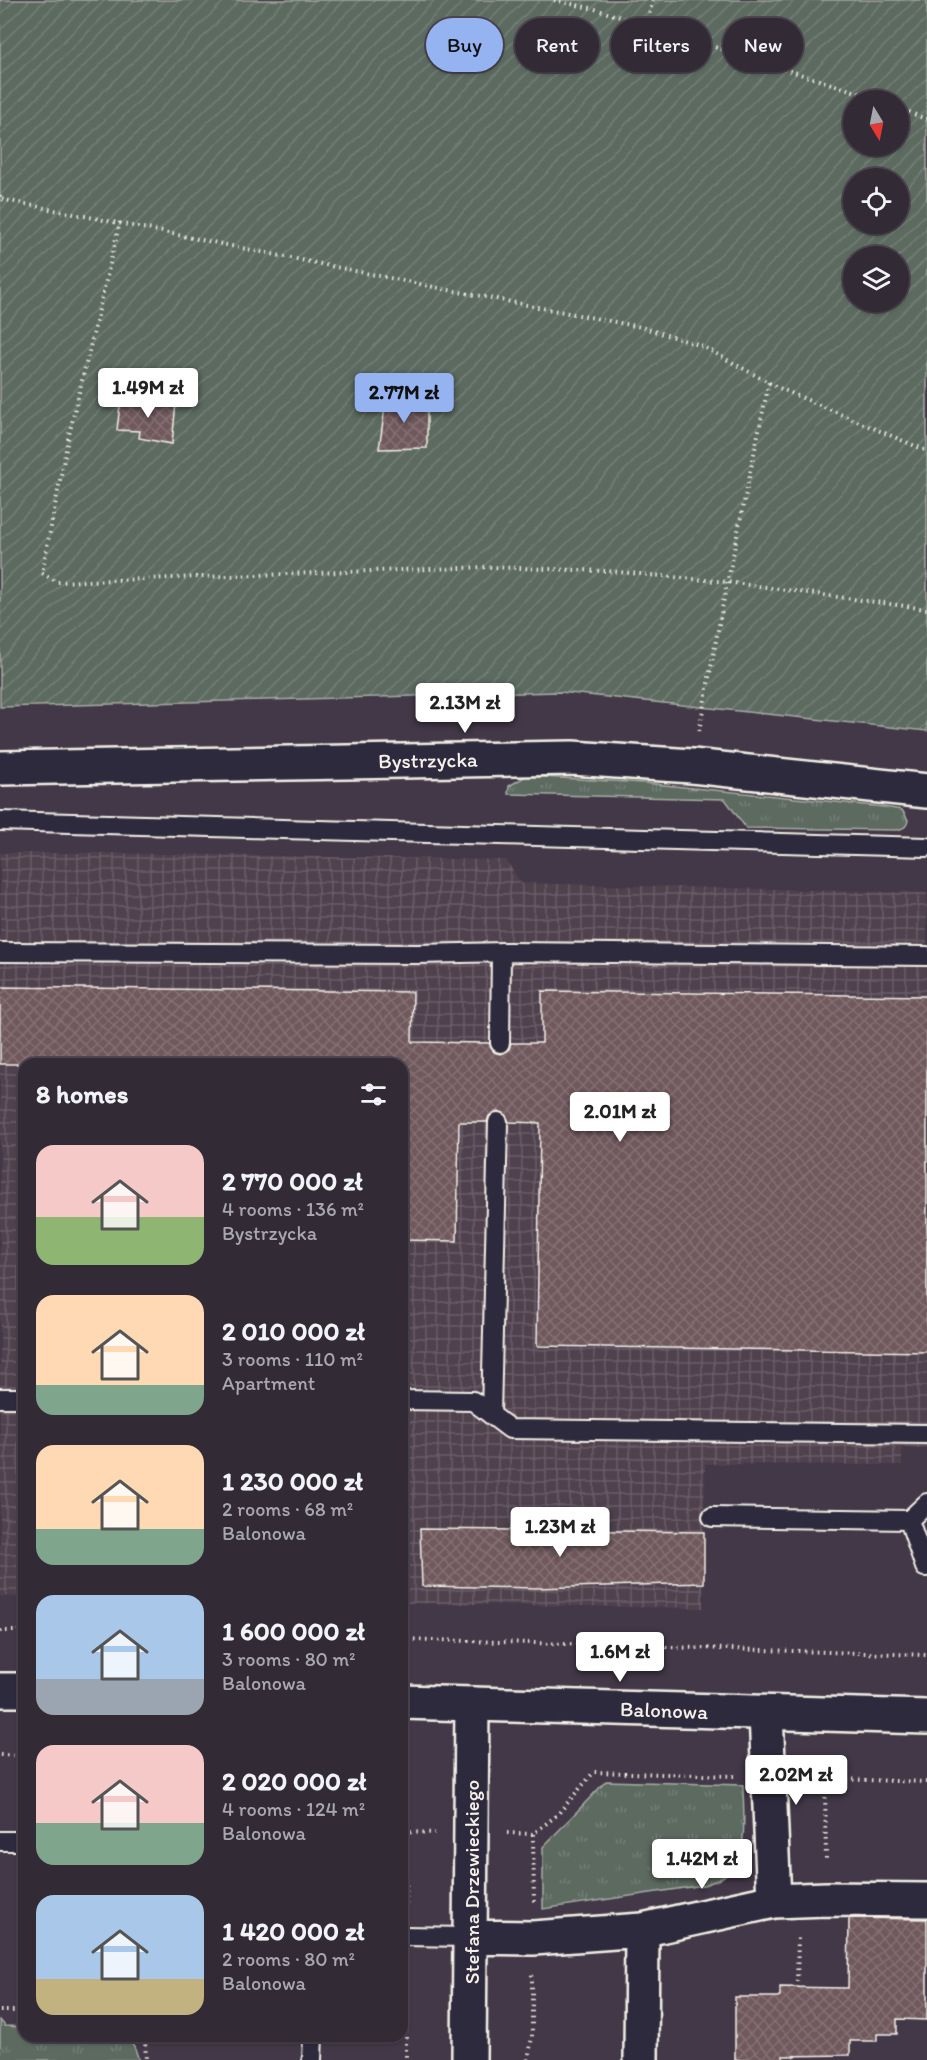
<!DOCTYPE html>
<meta charset="utf-8">
<style>
body{margin:0;font-family:Itim,sans-serif;background:#3a323d;color:#f1f3f6;height:100vh;display:flex;flex-direction:column;font-size:22px;white-space:nowrap}
*{box-sizing:border-box;margin:0}
p{font-size:20px;color:#a8a7ad}
.icon{flex:none;width:33px;height:33px;fill:none;stroke:currentColor;stroke-width:2;stroke-linecap:round;stroke-linejoin:round}
.map{position:relative;flex:1;overflow:hidden}
.drawer{position:absolute;left:18px;top:1058px;width:390px;height:984px;display:flex;flex-direction:column;background:#322a35;border-radius:18px;box-shadow:0 2px 4px #0004,0 0 0 2px #4d4650}
.drawer>*{flex:none}
.hud{position:absolute;left:426px;top:18px;width:411px;height:54px;display:flex;gap:12px}
.needle{width:39px;rotate:170deg}
.controls{position:absolute;left:843px;top:90px;display:grid;gap:12px}
.controls a{display:grid;place-items:center;width:66px;height:66px;border-radius:50%;background:#322a35;box-shadow:0 2px 4px #0004,0 0 0 2px #4d4650;font-size:30px}
.price{position:absolute;translate:-50% -51px;padding:0 14px;border-radius:6px;background:#fff;color:#222;font-size:20px;line-height:39px;filter:drop-shadow(0 2px 3px #0008)}
.price::after{content:'';position:absolute;left:50%;top:36px;width:18px;height:14px;margin-left:-9px;background:inherit;clip-path:polygon(0 0,100% 0,50% 100%)}
.price.on{background:#95b2f1;color:#111}
ul{padding:0;list-style:none}
li{display:flex;align-items:center;gap:18px;height:150px;padding:0 18px}
li span{display:grid;place-items:center;flex:none;width:168px;height:120px;border-radius:18px;color:#555}
li>.icon{margin-inline-start:auto}
span .icon{width:72px;height:72px;fill:#fffc;stroke-width:1}
li b{font-size:26px}
h2{display:flex;justify-content:space-between;align-items:center;height:72px;padding:0 18px;font-size:26px}
.pill{padding:0 21px;border-radius:27px;background:#322a35;box-shadow:0 2px 4px #0004,0 0 0 2px #4d4650;font-size:21px;line-height:54px}
.pill.on{background:#95b2f1;color:#111}
.map>svg:first-child{display:block}
</style>
<div class="map">
<svg width="927" height="2060" viewBox="0 0 927 2060">
<defs>
<pattern id="industrial-grid" width="8" height="8" patternUnits="userSpaceOnUse" patternTransform="scale(1.5)"><rect width="8" height="8" fill="#50424e"/><path d="M0 4h8M4 0v8" fill="none" stroke="#6a5e68"/></pattern>
<pattern id="grass-tufts" width="24" height="20" patternUnits="userSpaceOnUse" patternTransform="scale(1.5)"><rect width="24" height="20" fill="#5b6a61"/><path d="M3 7l-1-3M5 7V3M7 7l1-3M15 17l-1-3M17 17v-4M19 17l1-3" fill="none" stroke="#738078"/></pattern>
<pattern id="garden-furrows" width="10" height="10" patternUnits="userSpaceOnUse" patternTransform="scale(1.5)"><rect width="10" height="10" fill="#5b6a61"/><path d="M-1 1l2-2M0 10L10 0M9 11l2-2" fill="none" stroke="#738078"/></pattern>
<pattern id="building-cross-hatch" width="8" height="8" patternUnits="userSpaceOnUse" patternTransform="scale(1.5)"><rect width="8" height="8" fill="#6f595d"/><path d="M0 0l8 8M0 8l8-8" fill="none" stroke="#847174"/></pattern>
</defs>
<rect width="100%" height="100%" fill="#423847"/>
<filter id="ink" filterUnits="userSpaceOnUse"><feTurbulence type="fractalNoise" baseFrequency=".0167" numOctaves="2"/><feDisplacementMap in="SourceGraphic" scale="12" xChannelSelector="R" yChannelSelector="G"/><feConvolveMatrix kernelMatrix="1 2 1 2 8 2 1 2 1" color-interpolation-filters="sRGB"/></filter>
<g filter="url(#ink)">
<!-- industrial -->
<path fill="url(#industrial-grid)" d="M0,853h100l406,7 15,23 406,10v555h-25v17l-197,-1 -2,144 -301,-5v-539h-378v533l-24,-1z"/>
<!-- grass -->
<path fill="url(#grass-tufts)" stroke="#a8aea4" stroke-width="1.5" d="M526,776l118,7 240,24 18,3 6,10c-1,7 -4,8 -11,10l-151,-2 -21,-29 -217,-5 1,-8z
M606,1781l137,4c0,29 8,75 -22,93 -5,3 -12,5 -17,7l-161,24v-62z
M0,2020l5,6 19,1v9h102l8,10 5,14h-139z"/>
<!-- garden -->
<path fill="url(#garden-furrows)" stroke="#a8aea4" stroke-width="1.5" fill-rule="evenodd" d="M0,0h927v731l-367,-39 -560,15zM854,100h44v46h-44zM854,178h44v46h-44zM854,256h44v46h-44z"/>
<!-- building -->
<path fill="url(#building-cross-hatch)" stroke="#f4f1e8" stroke-width="1.5" d="M387,394l40,7v47l-48,1z
M121,397l55,5 -4,42 -33,-6 1,-7 -23,-1z
M0,987l413,5 -1,50 77,1 5,9 6,2 9,-5 2,-6h31v-52l385,5v356l-390,-6 3,-223 -31,-1 -5,-9 -6,-2 -9,5 -2,6h-28l-2,119 -55,-1v-176h-402z
M420,1529l284,3v51l-167,5 -115,-2z
M849,1918l78,1v101l-30,-1v15h-20v7h-27v14l-67,1v4h-48v-63h45v-10l68,1z"/>
<g fill="none" stroke-linecap="round" stroke-linejoin="round">
<!-- service casing -->
<g stroke="#f4f1e8" stroke-width="22">
<path id="service" d="M0,821l927,26
M0,952l418,2 88,-2 421,4
M500,1043l1,-91
M0,1398h24
M402,1400l71,1 37,28 417,5
M491,1415l7,-293
M712,1517l197,3 16,47h2
M909,1520l18,-17
M0,1841h24
M402,1936l69,1
M312,2060l1,-24"/>
</g>
<!-- minor casing -->
<g stroke="#f4f1e8" stroke-width="38">
<path id="minor" d="M766,1713l8,188
M642,1930l132,-29 52,-2 101,1
M471,1937l62,1 109,-8 -1,130
M469,2060l3,-356"/>
</g>
<!-- tertiary casing -->
<g stroke="#f4f1e8" stroke-width="38">
<path id="tertiary" d="M0,768l572,-10 120,8 235,25
M0,1690h24
M402,1702l525,15"/>
</g>
<!-- path -->
<path stroke="#f4f1e8" stroke-width="4" stroke-dasharray="1.5 4.5" stroke-linecap="butt" d="M554,0l41,9 287,91
M646,25l7,-25
M898,107l29,13
M0,195v4l444,90 197,38 61,19 75,41 150,64
M120,222l-52,217 -26,134 15,9 431,-15 120,4 119,11 200,27
M699,731l25,-133 45,-216
M0,1631h24
M402,1639l525,16
M0,1755l24,1
M805,1778l122,4
M825,1779l1,83
M402,1825l5,7 28,1
M507,1833l26,1 24,-19 37,-43 140,4
M533,1834l1,68
M406,1910l1,-78
M406,1965v95
M797,1988l1,-54
M0,2011h24
M139,2036l6,3 1,21
M795,2056l1,4
M528,2060l4,-23v-64"/>
<!-- service -->
<use href="#service" stroke="#2f2a3d" stroke-width="18"/>
<!-- minor -->
<use href="#minor" stroke="#2f2a3d" stroke-width="33"/>
<!-- tertiary -->
<use href="#tertiary" stroke="#2f2a3d" stroke-width="33"/>
</g>
</g>
<g text-anchor="middle" dominant-baseline="central" stroke-width="4.5" stroke-linejoin="round" paint-order="stroke">
<!-- street labels -->
<g font-size="21" fill="#f4f1e8" stroke="#2f2a3d">
<text transform="translate(428 760) rotate(-1)">Bystrzycka</text>
<text transform="translate(664 1710) rotate(2)">Balonowa</text>
<text transform="translate(471 1882) rotate(-90)">Stefana Drzewieckiego</text>
</g>
</g>
</svg>
<div class="controls">
<a><svg class="needle" viewBox="-14 -14 28 28"><path d="M0-13l5 13h-10z" fill="#e53935"/><path d="M0 13l5-13h-10z" fill="#a8a7ad"/></svg></a>
<a><svg class="icon" aria-label="locate" viewBox="0 0 24 24"><circle cx="12" cy="12" r="6"/><path d="M12 2v4M12 18v4M2 12h4M18 12h4"/></svg></a>
<a><svg class="icon" aria-label="layers" viewBox="0 0 24 24"><path d="M12 4l9 5-9 5-9-5zM3 14l9 5 9-5"/></svg></a>
</div>
<b class="price" style="left:148px;top:419px">1.49M zł</b>
<b class="price on" style="left:404px;top:424px">2.77M zł</b>
<b class="price" style="left:465px;top:734px">2.13M zł</b>
<b class="price" style="left:620px;top:1143px">2.01M zł</b>
<b class="price" style="left:560px;top:1558px">1.23M zł</b>
<b class="price" style="left:620px;top:1683px">1.6M zł</b>
<b class="price" style="left:796px;top:1806px">2.02M zł</b>
<b class="price" style="left:702px;top:1890px">1.42M zł</b>
<div class="hud">
<a class="pill on">Buy</a>
<a class="pill">Rent</a>
<a class="pill">Filters</a>
<a class="pill">New</a>
</div>
<section class="drawer">
<h2>8 homes<svg class="icon" aria-label="filters" viewBox="0 0 24 24"><path d="M4 7h16M4 17h16"/><circle cx="9" cy="7" r="2"/><circle cx="15" cy="17" r="2"/></svg></h2>
<ul>
<li><span style="background:linear-gradient(#f6c9c9 60%,#8fb573 0)"><svg class="icon" aria-label="home" viewBox="0 0 24 24"><path d="M3 11l9-7 9 7M6 9v11h12V9"/></svg></span><div><b>2 770 000 zł</b><p>4 rooms · 136 m²</p><p>Bystrzycka</p></div></li>
<li><span style="background:linear-gradient(#ffd9b3 75%,#7fa58c 0)"><svg class="icon" aria-label="home" viewBox="0 0 24 24"><path d="M3 11l9-7 9 7M6 9v11h12V9"/></svg></span><div><b>2 010 000 zł</b><p>3 rooms · 110 m²</p><p>Apartment</p></div></li>
<li><span style="background:linear-gradient(#ffd9b3 70%,#7fa58c 0)"><svg class="icon" aria-label="home" viewBox="0 0 24 24"><path d="M3 11l9-7 9 7M6 9v11h12V9"/></svg></span><div><b>1 230 000 zł</b><p>2 rooms · 68 m²</p><p>Balonowa</p></div></li>
<li><span style="background:linear-gradient(#a9c7e8 70%,#9aa5b1 0)"><svg class="icon" aria-label="home" viewBox="0 0 24 24"><path d="M3 11l9-7 9 7M6 9v11h12V9"/></svg></span><div><b>1 600 000 zł</b><p>3 rooms · 80 m²</p><p>Balonowa</p></div></li>
<li><span style="background:linear-gradient(#f6c9c9 65%,#7fa58c 0)"><svg class="icon" aria-label="home" viewBox="0 0 24 24"><path d="M3 11l9-7 9 7M6 9v11h12V9"/></svg></span><div><b>2 020 000 zł</b><p>4 rooms · 124 m²</p><p>Balonowa</p></div></li>
<li><span style="background:linear-gradient(#a9c7e8 70%,#c2b280 0)"><svg class="icon" aria-label="home" viewBox="0 0 24 24"><path d="M3 11l9-7 9 7M6 9v11h12V9"/></svg></span><div><b>1 420 000 zł</b><p>2 rooms · 80 m²</p><p>Balonowa</p></div></li>
</ul>
</section>
</div>
